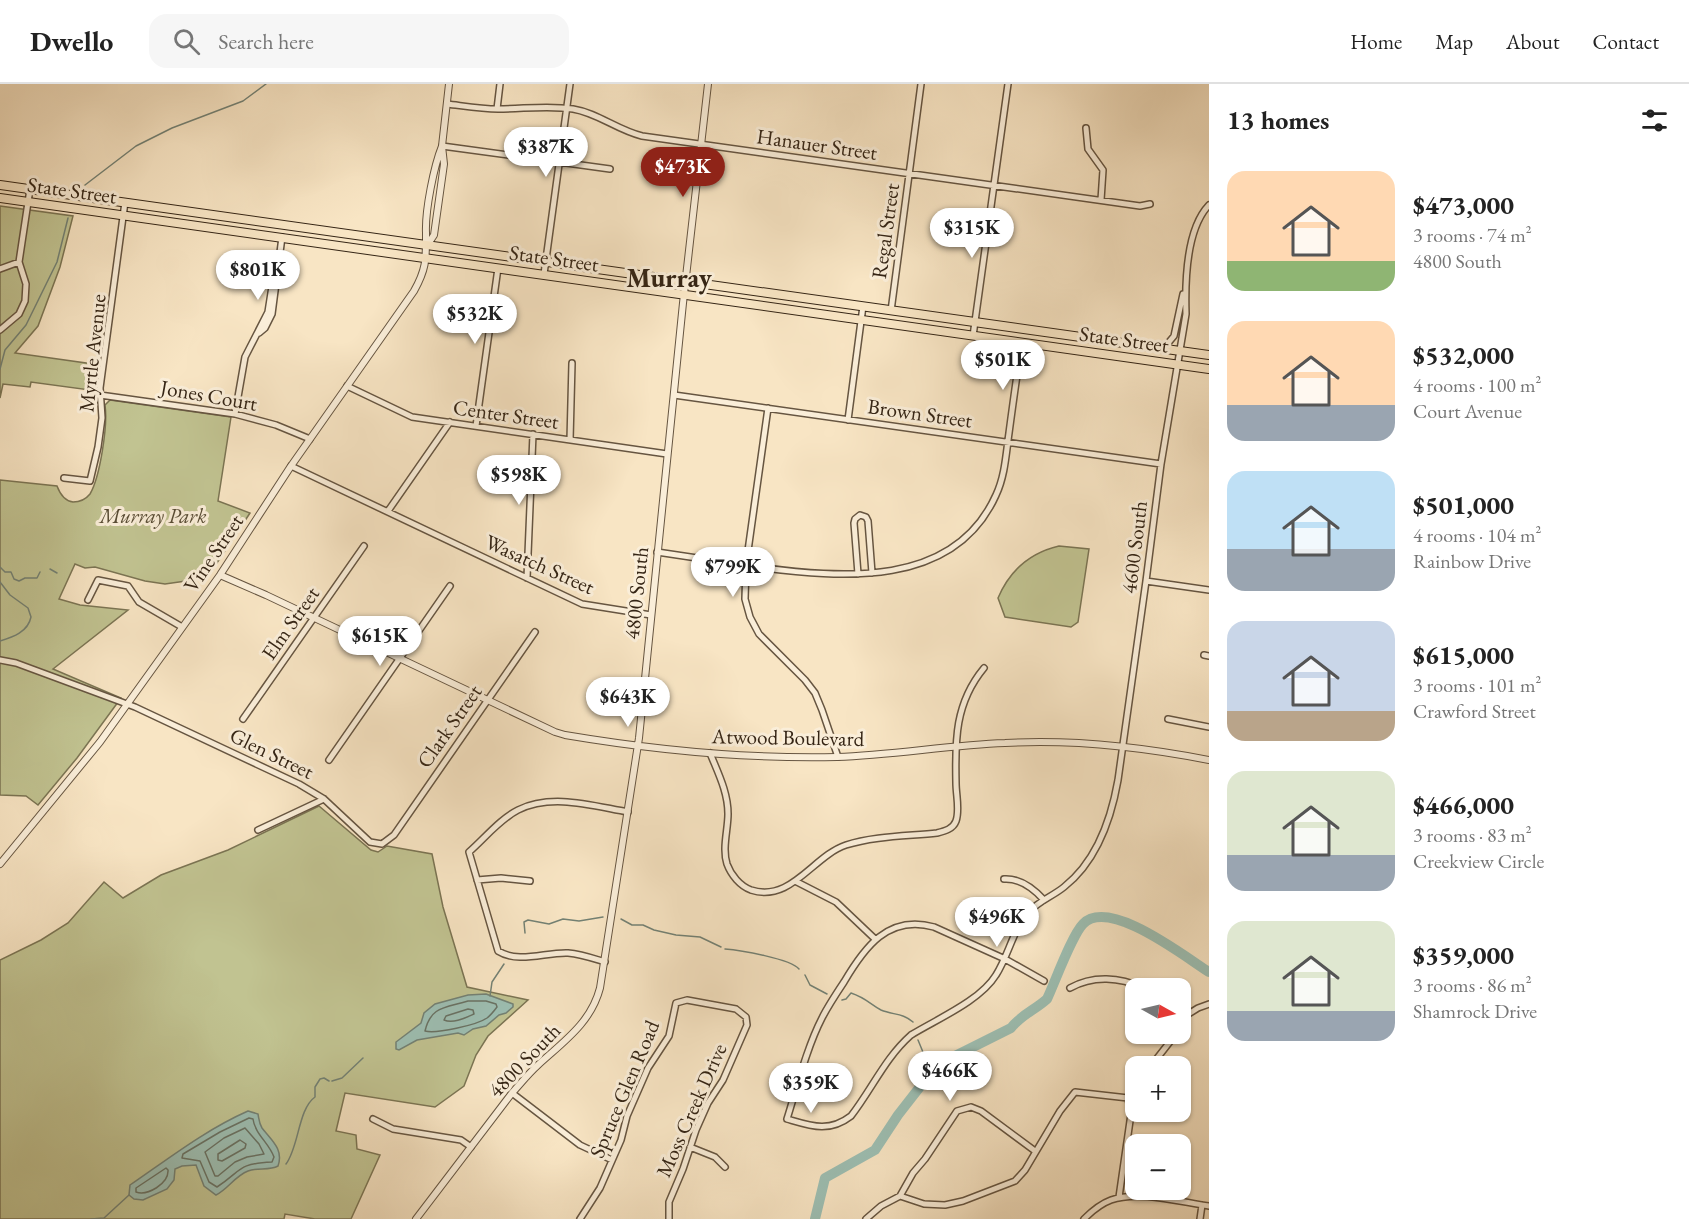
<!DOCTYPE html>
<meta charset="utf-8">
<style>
body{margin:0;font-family:"EB Garamond",serif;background:#f6f6f6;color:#222;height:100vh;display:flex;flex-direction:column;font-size:22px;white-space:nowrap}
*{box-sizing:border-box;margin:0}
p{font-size:20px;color:#767676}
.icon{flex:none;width:33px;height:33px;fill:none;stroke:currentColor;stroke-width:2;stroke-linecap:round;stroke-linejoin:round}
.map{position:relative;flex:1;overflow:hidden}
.panel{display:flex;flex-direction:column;background:#fff;width:480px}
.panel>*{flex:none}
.needle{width:39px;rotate:98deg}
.fabs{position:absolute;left:1125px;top:894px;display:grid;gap:12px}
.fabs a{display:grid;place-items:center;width:66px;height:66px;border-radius:12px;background:#fff;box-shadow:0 2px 4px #0004;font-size:30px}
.price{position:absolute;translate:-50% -51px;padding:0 14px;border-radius:21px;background:#fff;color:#222;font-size:20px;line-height:39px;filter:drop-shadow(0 2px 3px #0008)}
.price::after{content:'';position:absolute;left:50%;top:36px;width:18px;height:14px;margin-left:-9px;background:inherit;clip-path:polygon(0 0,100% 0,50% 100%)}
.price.on{background:#8f2418;color:#fff}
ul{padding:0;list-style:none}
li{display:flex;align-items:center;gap:18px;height:150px;padding:0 18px}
li span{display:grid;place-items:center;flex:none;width:168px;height:120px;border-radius:18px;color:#555}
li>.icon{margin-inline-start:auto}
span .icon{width:72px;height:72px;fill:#fffc;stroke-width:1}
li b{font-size:26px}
h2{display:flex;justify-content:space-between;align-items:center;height:72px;padding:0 18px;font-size:26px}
header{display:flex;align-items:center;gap:36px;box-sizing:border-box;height:84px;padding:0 30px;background:#fff;border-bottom:2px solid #e0e0e0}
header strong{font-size:28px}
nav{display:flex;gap:33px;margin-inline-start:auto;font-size:21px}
.search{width:420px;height:54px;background:#f6f6f6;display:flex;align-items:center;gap:15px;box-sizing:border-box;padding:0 21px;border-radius:18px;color:#767676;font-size:22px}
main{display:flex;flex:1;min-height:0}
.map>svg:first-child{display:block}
</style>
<header>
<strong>Dwello</strong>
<div class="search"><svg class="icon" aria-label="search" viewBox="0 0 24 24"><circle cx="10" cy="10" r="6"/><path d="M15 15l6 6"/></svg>Search here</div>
<nav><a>Home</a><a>Map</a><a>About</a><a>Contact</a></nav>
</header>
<main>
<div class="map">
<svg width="1209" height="1135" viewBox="0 0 1209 1135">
<rect width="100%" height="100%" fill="#f8e5c4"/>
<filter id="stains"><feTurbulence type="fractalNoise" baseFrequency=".00333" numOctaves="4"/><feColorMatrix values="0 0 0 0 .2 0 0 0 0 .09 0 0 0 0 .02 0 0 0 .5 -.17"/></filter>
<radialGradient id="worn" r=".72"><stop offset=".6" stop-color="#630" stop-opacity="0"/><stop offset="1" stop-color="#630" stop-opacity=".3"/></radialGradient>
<!-- green -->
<path fill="#c1c391" stroke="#7b7453" stroke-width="1.5" d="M0,122l73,10 -13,51 -22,59 -23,27 85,12 -3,26 -66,-9 -1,5 -27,-3 -3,14z
M110,316l121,17 -13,84 32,12 -39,59 -25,9 -21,3 -20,-3 -50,-14 -10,1 -10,-4 -16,35 21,6 48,5 -75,59 68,29 -44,60 -39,47 -12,-9 -26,-1v-315l57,6c3,8 8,15 16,16 6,0 13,-3 17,-8 10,-17 18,-69 15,-89z
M1059,462l30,3 -11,73 -7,5 -66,-10 -7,-19c12,-28 31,-45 61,-52z
M319,722l52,44 7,2 9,-6 45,8 11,53 24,80 61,13 -40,36 -12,19 -12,31 -29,21 -90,-14 -9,38 20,4 1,14 23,6 -29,64h-36l-30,-5 -1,5h-284v-259l41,-20 27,-17 36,-41 19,16 38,-23 67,-25z"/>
<!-- water -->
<path fill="#9dbfb3" stroke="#738174" stroke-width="1.5" d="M486,910l27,10v3l-7,6 -7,2 -13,11 -13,3 -9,6 -6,-2 -41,7 -18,10 -3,-1v-7l25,-19 3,-10 11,-9 33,-9z
M248,1027l10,3c1,5 1,9 4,14 9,12 22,21 16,38 -9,5 -20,1 -30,5 -13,5 -20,18 -32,24l-12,-9 -8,-21 -14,1 -7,3 -1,11 -7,9 -24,11 -9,-1 -5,-4 1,-10c38,-26 75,-55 118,-74z"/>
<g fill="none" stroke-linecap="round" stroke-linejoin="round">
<!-- shore -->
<path stroke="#697264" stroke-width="1.5" d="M468,917h18l10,3 1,3c-3,4 -6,8 -10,11 -10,7 -51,16 -62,13 6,-25 20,-23 43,-30z
M468,925l5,1 1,4c-9,4 -21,10 -30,6l2,-4z
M249,1034l4,1c2,15 16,24 21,38l-2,5c-36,2 -29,8 -55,25l-8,-5 -9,-21 -18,-3 1,-4 37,-22z
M245,1044l14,16 5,10 -17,3 -12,5 -17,14h-3l-10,-24 19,-14z
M240,1056l6,4 -1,4 -23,13 -4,-1v-6z
M166,1084l2,2c1,14 -21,26 -32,22v-4z"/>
<!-- stream -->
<path stroke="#738174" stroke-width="1.5" d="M85,101l51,-39 36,-18 71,-27 23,-17
M0,285l5,-19 21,-25 31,-63 11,-44
M0,483l5,5h6l3,7 5,2 6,-3h12l3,-6
M50,485l7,4
M0,498l10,13 18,13 3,9c-3,15 -18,20 -31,24
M621,835l11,6h11l11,5 22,5 24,2 21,10
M525,849l-1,-11 4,-2 21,4 14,-5 16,2 24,-4
M725,865c15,1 66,10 74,20
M805,891l5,10 17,9
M490,912l2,-14 12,-18
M842,916l4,-1 5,-6c15,5 19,11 30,17 12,5 22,3 32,12
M918,956l7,17 8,13
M332,997l10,-3 21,-20
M286,1080c13,-17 12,-55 29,-67v-10l5,-8 4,-1 5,3
M91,1135l13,-1 25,-23"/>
<!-- river -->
<path stroke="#9dbfb3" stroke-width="10" d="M815,1135l10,-41 50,-28 23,-35 39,-50 74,-37c11,-14 24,-18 36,-29 8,-17 25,-64 36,-75 26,-27 102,33 126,48"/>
<!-- minor casing -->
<g stroke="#665541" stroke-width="8">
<path id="minor" d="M447,20c17,2 34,5 51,5 26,0 49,-4 75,0 25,4 44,21 69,27l498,70 10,-2
M497,25l3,-25
M1086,44l2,21 15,21 -2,30
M442,62l168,23
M0,185l19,-7
M544,190l26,-190
M891,227l30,-227
M0,246l19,-16 6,-13 1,-17 -7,-22 11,-73
M259,249l6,-5 7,-14 10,-77
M973,252l35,-252
M1164,264l10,-12 9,-42
M347,302l65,31 255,37
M100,311l135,19 41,11 34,14
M674,311l487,69
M768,324l-22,157 -1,34 5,18 9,17 46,46 10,13 7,17 16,47
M235,330l10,-57 23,-45 5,-32 4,-9
M848,336l15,-114
M476,342l22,-158
M570,356l2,-77
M291,382l291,138 69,11
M64,394l26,3 8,-34 4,-29 -2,-30 25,-186
M388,427l62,-89
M657,468c33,5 66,10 100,15 83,11 197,22 239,-72 9,-19 10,-41 13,-62 4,-30 8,-60 13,-91
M858,490l-4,-51 1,-4 5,-4 6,2 2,4 4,52
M527,494l6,-144
M1146,497l63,9
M88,516l10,-20 30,6 11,16 43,25
M1204,571l5,1
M0,576l16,3 119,44 164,77 25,15 46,43 12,2 12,-9 141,-203
M243,635l121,-173
M1168,635l41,8
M710,669c8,20 18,39 18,61 0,16 -6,34 -1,50 4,11 13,22 24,26 40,13 62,-34 95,-45 27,-9 63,-9 91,-12 8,-2 16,-4 19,-12 4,-11 0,-26 0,-38 -1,-43 -1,-80 28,-115
M329,676l121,-174
M258,746l66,-31
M1004,795c16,-1 29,9 40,21
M477,796l24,-2 29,3
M795,797l41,21 39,37
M605,878c-13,-4 -24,-8 -37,-9 -23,-1 -49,11 -70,-2l-29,-99c15,-13 31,-33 49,-42 34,-17 75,-4 110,2
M1044,897l-39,-22 -71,-32c-46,-13 -70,21 -90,55 -8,12 -16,24 -22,36 -15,29 -25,69 -35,101 24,7 42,14 64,-3 21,-27 34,-58 60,-81 26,-16 69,-34 85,-60 13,-20 17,-47 34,-64 9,-10 23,-15 34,-24 33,-26 47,-67 54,-107l28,-199 15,-117 25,-150c-1,-32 0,-85 23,-109
M1070,904c23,-13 50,-11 73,0
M1180,933l2,1 16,-10 11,-4
M1151,982l25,-32
M512,1009l68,52 32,15
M373,1035l20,10 68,11 10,7
M690,1063l25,10 10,10
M900,1112l13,-23 12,-14 32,-48 14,-4 10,4 54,40
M1119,1113l12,-83 -3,-16
M580,1135l20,-31 21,-48 6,-24 21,-48 21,-32 7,-33 11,-3 49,9 10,8 1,8 -24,55 -15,23 -12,27 -13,39 -14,33v17
M866,1135l15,-13 19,-10 24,8 21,1 18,-4 52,-20 10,-11 35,-59 15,-19 53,6 8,-11
M1084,1135c8,-8 16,-15 27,-19 27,-10 69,2 98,6
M1200,1135l2,-14"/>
</g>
<!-- tertiary casing -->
<g stroke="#665541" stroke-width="8">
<path id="tertiary" d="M428,160l6,-9 10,-71 -2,-18 7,-62
M220,491l46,20 289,137 10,3c89,15 181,24 272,22 57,-2 112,-12 168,-14 68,-4 137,4 204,17
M0,780l100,-122 120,-167 71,-109 123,-175c13,-23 12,-33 12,-58 -1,-23 8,-67 16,-87
M416,1135l96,-126c9,-10 17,-20 26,-28 25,-23 53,-42 62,-77l39,-250 44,-435 25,-219"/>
</g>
<!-- primary casing -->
<g stroke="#352515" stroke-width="10">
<path id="primary" d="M0,101l1209,170
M0,114l1209,171"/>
</g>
<!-- minor -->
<use href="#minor" stroke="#faeed9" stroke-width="5"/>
<!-- tertiary -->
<use href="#tertiary" stroke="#faeed9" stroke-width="6"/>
<!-- primary -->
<use href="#primary" stroke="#f8e5c4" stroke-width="8"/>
</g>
<g text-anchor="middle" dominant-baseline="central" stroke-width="6" stroke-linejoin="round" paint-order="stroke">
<!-- street labels -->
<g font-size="21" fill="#352515" stroke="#faeed9">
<text transform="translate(817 60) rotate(8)">Hanauer Street</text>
<text transform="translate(72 106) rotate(8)">State Street</text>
<text transform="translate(885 147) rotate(-82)">Regal Street</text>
<text transform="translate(554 174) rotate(8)">State Street</text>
<text transform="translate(1124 255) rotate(8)">State Street</text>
<text transform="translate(92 269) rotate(-84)">Myrtle Avenue</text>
<text transform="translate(209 311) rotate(10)">Jones Court</text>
<text transform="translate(920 329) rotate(8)">Brown Street</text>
<text transform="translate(506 330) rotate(8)">Center Street</text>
<text transform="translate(1134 463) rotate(-83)">4600 South</text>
<text transform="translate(213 469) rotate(-56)">Vine Street</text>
<text transform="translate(540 480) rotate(24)">Wasatch Street</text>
<text transform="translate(636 509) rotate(-84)">4800 South</text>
<text transform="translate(290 539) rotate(-55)">Elm Street</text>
<text transform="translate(449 642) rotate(-55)">Clark Street</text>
<text transform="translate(788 653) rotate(1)">Atwood Boulevard</text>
<text transform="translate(272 669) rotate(26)">Glen Street</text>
<text transform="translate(524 976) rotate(-46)">4800 South</text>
<text transform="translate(624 1005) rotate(-67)">Spruce Glen Road</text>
<text transform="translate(691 1026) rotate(-66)">Moss Creek Drive</text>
</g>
<!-- park labels -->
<g font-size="21" font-style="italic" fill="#584c34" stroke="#faeed9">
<text x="153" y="431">Murray Park</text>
</g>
<!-- district labels -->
<g font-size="27" font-weight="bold" fill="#352515" stroke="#faeed9">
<text x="669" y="193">Murray</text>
</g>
</g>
<rect width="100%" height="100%" filter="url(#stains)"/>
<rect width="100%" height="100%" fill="url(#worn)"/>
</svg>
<div class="fabs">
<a><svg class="needle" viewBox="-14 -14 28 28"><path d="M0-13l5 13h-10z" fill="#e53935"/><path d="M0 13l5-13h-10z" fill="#767676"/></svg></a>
<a>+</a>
<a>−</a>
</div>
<b class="price" style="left:546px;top:94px">$387K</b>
<b class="price on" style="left:683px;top:114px">$473K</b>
<b class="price" style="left:972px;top:175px">$315K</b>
<b class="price" style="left:258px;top:217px">$801K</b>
<b class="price" style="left:475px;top:261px">$532K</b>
<b class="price" style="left:1003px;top:307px">$501K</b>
<b class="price" style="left:519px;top:422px">$598K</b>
<b class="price" style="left:733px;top:514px">$799K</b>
<b class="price" style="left:380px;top:583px">$615K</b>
<b class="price" style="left:628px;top:644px">$643K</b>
<b class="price" style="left:997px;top:864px">$496K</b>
<b class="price" style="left:950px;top:1018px">$466K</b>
<b class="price" style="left:811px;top:1030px">$359K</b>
</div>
<section class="panel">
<h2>13 homes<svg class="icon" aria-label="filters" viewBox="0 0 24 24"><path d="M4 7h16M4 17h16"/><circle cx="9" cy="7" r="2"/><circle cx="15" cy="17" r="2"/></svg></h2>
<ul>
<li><span style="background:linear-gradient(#ffd9b3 75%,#8fb573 0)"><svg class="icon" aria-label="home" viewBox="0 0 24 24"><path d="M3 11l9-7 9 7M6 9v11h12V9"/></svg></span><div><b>$473,000</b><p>3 rooms · 74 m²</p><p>4800 South</p></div></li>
<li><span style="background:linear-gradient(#ffd9b3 70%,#9aa5b1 0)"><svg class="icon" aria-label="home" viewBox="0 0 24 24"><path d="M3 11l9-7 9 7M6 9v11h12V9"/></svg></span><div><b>$532,000</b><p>4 rooms · 100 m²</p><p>Court Avenue</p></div></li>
<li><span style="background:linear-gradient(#bfe0f5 65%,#9aa5b1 0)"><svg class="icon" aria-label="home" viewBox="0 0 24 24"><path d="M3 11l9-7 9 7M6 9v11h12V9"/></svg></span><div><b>$501,000</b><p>4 rooms · 104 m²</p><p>Rainbow Drive</p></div></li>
<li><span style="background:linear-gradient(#c9d6e8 75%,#b9a48a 0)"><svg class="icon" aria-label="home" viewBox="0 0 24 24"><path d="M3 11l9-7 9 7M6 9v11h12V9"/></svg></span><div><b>$615,000</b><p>3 rooms · 101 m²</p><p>Crawford Street</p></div></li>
<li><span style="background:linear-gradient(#dfe7d0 70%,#9aa5b1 0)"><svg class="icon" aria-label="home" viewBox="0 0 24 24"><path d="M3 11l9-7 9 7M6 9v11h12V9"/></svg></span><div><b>$466,000</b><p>3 rooms · 83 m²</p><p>Creekview Circle</p></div></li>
<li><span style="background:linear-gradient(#dfe7d0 75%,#9aa5b1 0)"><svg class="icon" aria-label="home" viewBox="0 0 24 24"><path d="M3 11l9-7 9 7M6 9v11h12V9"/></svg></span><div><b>$359,000</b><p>3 rooms · 86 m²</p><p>Shamrock Drive</p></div></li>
</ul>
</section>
</main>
